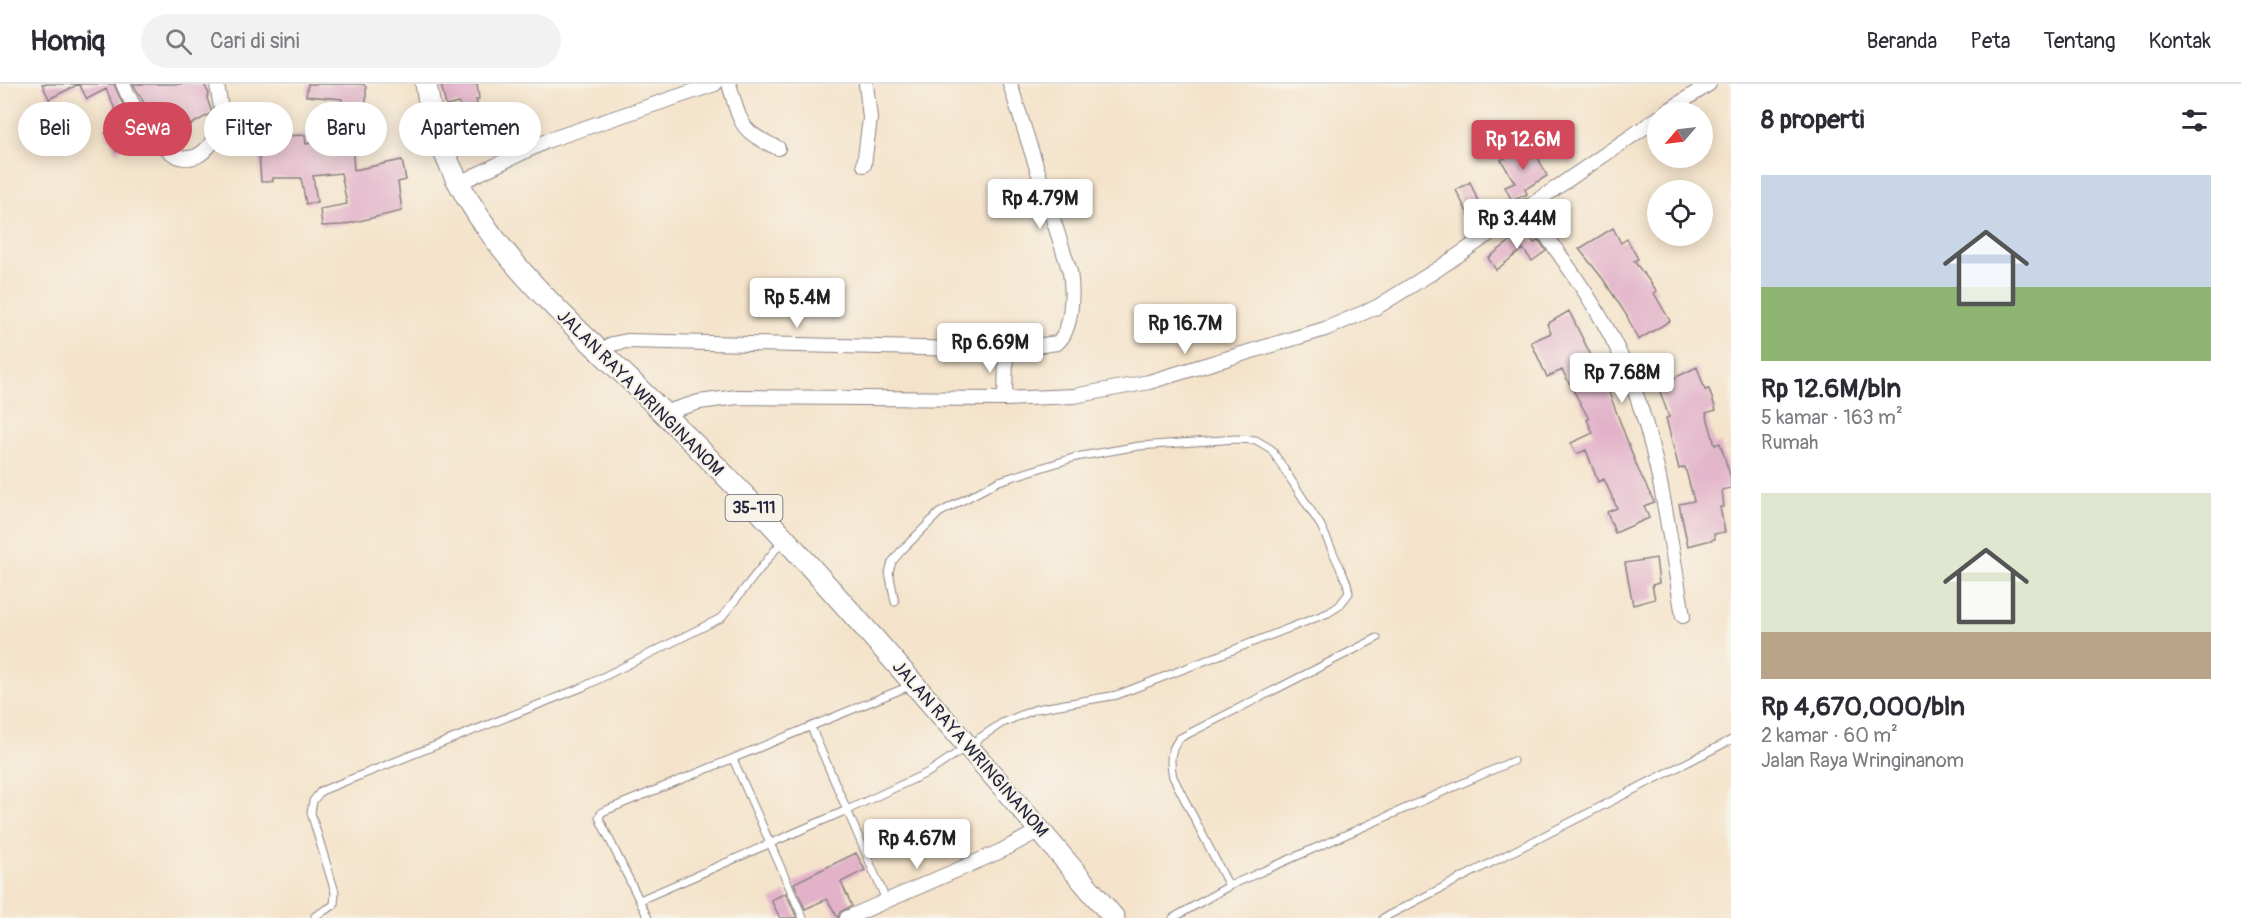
<!DOCTYPE html>
<html lang="id">
<meta charset="utf-8">
<style>
body{margin:0;font-family:Pangolin,sans-serif;background:#f2f2f3;color:#2b2b33;height:100vh;display:flex;flex-direction:column;font-size:22px;white-space:nowrap}
*{box-sizing:border-box;margin:0}
p{font-size:20px;color:#7c7c81}
.icon{flex:none;width:33px;height:33px;fill:none;stroke:currentColor;stroke-width:2;stroke-linecap:round;stroke-linejoin:round}
.map{position:relative;flex:1;overflow:hidden}
.side{display:flex;flex-direction:column;background:#fff;width:510px}
.side>*{flex:none}
.guide{position:absolute;left:18px;top:18px;width:570px;height:54px;display:flex;gap:12px}
.needle{width:39px;rotate:242deg}
.fabs{position:absolute;left:1647px;top:18px;display:grid;gap:12px}
.fabs a{display:grid;place-items:center;width:66px;height:66px;border-radius:50%;background:#fff;box-shadow:0 3px 15px #0003;font-size:30px}
.price{position:absolute;translate:-50% -51px;padding:0 14px;border-radius:6px;background:#fff;color:#222;font-size:20px;line-height:39px;filter:drop-shadow(0 2px 3px #0008)}
.price::after{content:'';position:absolute;left:50%;top:36px;width:18px;height:14px;margin-left:-9px;background:inherit;clip-path:polygon(0 0,100% 0,50% 100%)}
.price.active{background:#d1495b;color:#fff}
ul{padding:0;list-style:none}
li{display:grid;align-content:center;gap:12px;height:318px;padding:0 30px}
li span{display:grid;place-items:center;height:186px;border-radius:0px;color:#555}
li>.icon{margin-inline-start:auto}
span .icon{width:108px;height:108px;fill:#fffc;stroke-width:1}
li b{font-size:26px}
h2{display:flex;justify-content:space-between;align-items:center;height:72px;padding:0 30px;font-size:26px}
.pill{padding:0 21px;border-radius:27px;background:#fff;box-shadow:0 3px 15px #0003;font-size:21px;line-height:54px}
.pill.active{background:#d1495b;color:#fff}
header{display:flex;align-items:center;gap:36px;box-sizing:border-box;height:84px;padding:0 30px;background:#fff;border-bottom:2px solid #e1e1e2}
header strong{font-size:28px}
nav{display:flex;gap:33px;margin-inline-start:auto;font-size:21px}
.search{width:420px;height:54px;background:#f2f2f3;display:flex;align-items:center;gap:15px;box-sizing:border-box;padding:0 21px;border-radius:33px;color:#7c7c81;font-size:22px}
main{display:flex;flex:1;min-height:0}
.map>svg:first-child{display:block}
</style>
<header>
<strong>Homiq</strong>
<div class="search"><svg class="icon" aria-label="search" viewBox="0 0 24 24"><circle cx="10" cy="10" r="6"/><path d="M15 15l6 6"/></svg>Cari di sini</div>
<nav><a>Beranda</a><a>Peta</a><a>Tentang</a><a>Kontak</a></nav>
</header>
<main>
<div class="map">
<svg width="1731" height="834" viewBox="0 0 1731 834">
<rect width="100%" height="100%" fill="#f7f3e8"/>
<filter id="ink" filterUnits="userSpaceOnUse"><feTurbulence type="fractalNoise" baseFrequency=".0167" numOctaves="2"/><feDisplacementMap in="SourceGraphic" scale="12" xChannelSelector="R" yChannelSelector="G"/><feConvolveMatrix kernelMatrix="1 2 1 2 8 2 1 2 1" color-interpolation-filters="sRGB"/></filter>
<filter id="wash" filterUnits="userSpaceOnUse"><feTurbulence type="fractalNoise" baseFrequency=".008" numOctaves="4" result="noise"/><feDisplacementMap in="SourceGraphic" scale="24" xChannelSelector="R" yChannelSelector="G"/><feGaussianBlur stdDeviation="1.35" result="paint"/><feColorMatrix in="noise" values="0 0 0 0 0 0 0 0 0 0 0 0 0 0 0 0 0 1.4 0 .05"/><feComposite in="paint" operator="in"/></filter>
<g filter="url(#wash)">
<rect width="100%" height="100%" fill="#f4e3ca"/>
<g id="blocks">
<!-- building -->
<path fill="#e2b2c9" d="M42,0h72l10,23 18,27 -26,18 -11,-19 16,-10 -15,-34 -19,10 -8,-15 -30,15z
M133,0h71l5,10 -2,4 5,15 -43,24 -7,-12 -8,-5z
M308,0h55l3,3v24h8l1,31 -23,1 2,27 48,-10 4,20 -8,2 4,29 -60,14 -20,1 -2,-17 27,-5 -6,-31 -28,3 4,26 -11,2 -5,-26h-28v3l-12,1 -3,-45 47,-2 1,9 37,-5 -1,-40 -36,-3z
M441,0h36l2,15 -3,1 6,26 -17,4 -6,-27 -13,3z
M1531,59l16,33 -22,13 2,5 -15,7 -7,-14 10,-4 -14,-23z
M1470,98l14,34 -12,6 -16,-32z
M1613,144l8,15 6,-4 11,20 -4,2 23,30 -3,2 16,28 -32,19 -11,-24 -24,-37 -24,-30z
M1525,146l9,13 5,-3 7,11 -14,10 -9,-12 -27,21 -8,-12z
M1569,227l39,79 30,79 16,33 -10,4 5,12 -34,15 -8,-21 10,-4 -13,-29 -6,3 -12,-32 -10,4 -5,-11 22,-10 -6,-13 2,-1 -27,-49 -15,7 -16,-35 20,-9 -4,-9z
M1697,283l8,23 4,-1 7,21 -10,3 9,32 5,-2 11,35v10l-9,2 2,17h-4l5,25 -11,2 1,5 -27,7 -9,-42 15,-3 -9,-34 -6,2 -13,-51 3,-1 -11,-31z
M1656,474l3,25 -7,2 3,14 -22,6 -8,-42z
M856,769l9,17 -24,12 11,24 -12,6 -2,6 -11,-19 -22,10 -11,-26z
M786,809l11,25h-17l-9,-18z"/>
</g>
</g>
<g filter="url(#ink)">
<use href="#blocks" fill-opacity="0" stroke="#8b8282" stroke-width="1.5"/>
<g fill="none" stroke-linecap="round" stroke-linejoin="round">
<!-- service casing -->
<g stroke="#8b8282" stroke-width="9">
<path id="service" d="M811,643l75,173
M733,675l70,159
M1229,802l-56,-109c-3,-15 -4,-27 7,-39l197,-100
M640,816l207,-90 82,-38 73,-49 34,-14 81,-14 211,-82 11,-7 10,-13 -2,-10 -26,-57 -50,-77 -15,-9 -20,-1 -97,7 -63,11 -77,24 -60,32 -38,38 -9,11 -3,10 6,30
M315,832l19,-11 1,-13 -24,-79 2,-12 8,-10 262,-104 138,-69 62,-78
M648,834l-47,-96 -2,-5 3,-5 310,-127
M1173,834l56,-32 284,-125
M1383,834l348,-178"/>
</g>
<!-- minor casing -->
<g stroke="#8b8282" stroke-width="16">
<path id="minor" d="M123,0c7,18 37,68 57,73 23,7 39,-21 41,-40 1,-10 -3,-23 -4,-33
M729,0c12,38 9,47 49,64
M1666,28l43,-28
M864,81l6,-47 -4,-34
M457,100l92,-44 166,-56
M1526,122c31,46 67,92 91,142 40,83 51,178 66,268
M601,268l11,-8 15,-3 379,9 51,-7c16,-13 16,-52 13,-71l-60,-188
M1005,315l1,-49
M663,329l36,-11 38,-5 268,2 69,-3 75,-14 176,-53 52,-22 61,-38 220,-151
M847,834l154,-67 39,-21"/>
</g>
<!-- primary casing -->
<g stroke="#8b8282" stroke-width="23">
<path id="primary" d="M426,0c16,125 118,213 204,296 53,52 107,106 157,161 112,123 220,250 327,377"/>
</g>
<!-- service -->
<use href="#service" stroke="#fff" stroke-width="7"/>
<!-- minor -->
<use href="#minor" stroke="#fff" stroke-width="14"/>
<!-- primary -->
<use href="#primary" stroke="#fff" stroke-width="21"/>
</g>
</g>
<g text-anchor="middle" dominant-baseline="central" stroke-width="4.5" stroke-linejoin="round" paint-order="stroke">
<!-- shield labels -->
<rect fill="#f7f3e8" stroke="#62616f" stroke-width="1.5" x="725.5" y="411" width="57" height="26" rx="4.5"/>
<g font-size="16" font-weight="bold" fill="#22223b">
<text x="754" y="424">35-111</text>
</g>
<!-- street labels -->
<g font-size="18" fill="#22223b" stroke="#f7f3e8">
<text transform="translate(640 309) rotate(45)">JALAN RAYA WRINGINANOM</text>
<text transform="translate(970 665) rotate(49)">JALAN RAYA WRINGINANOM</text>
</g>
</g>
</svg>
<div class="fabs">
<a><svg class="needle" viewBox="-14 -14 28 28"><path d="M0-13l5 13h-10z" fill="#e53935"/><path d="M0 13l5-13h-10z" fill="#7c7c81"/></svg></a>
<a><svg class="icon" aria-label="locate" viewBox="0 0 24 24"><circle cx="12" cy="12" r="6"/><path d="M12 2v4M12 18v4M2 12h4M18 12h4"/></svg></a>
</div>
<b class="price active" style="left:1523px;top:87px">Rp 12.6M</b>
<b class="price" style="left:1040px;top:146px">Rp 4.79M</b>
<b class="price" style="left:1517px;top:166px">Rp 3.44M</b>
<b class="price" style="left:797px;top:245px">Rp 5.4M</b>
<b class="price" style="left:1185px;top:271px">Rp 16.7M</b>
<b class="price" style="left:990px;top:290px">Rp 6.69M</b>
<b class="price" style="left:1622px;top:320px">Rp 7.68M</b>
<b class="price" style="left:917px;top:786px">Rp 4.67M</b>
<div class="guide">
<a class="pill">Beli</a>
<a class="pill active">Sewa</a>
<a class="pill">Filter</a>
<a class="pill">Baru</a>
<a class="pill">Apartemen</a>
</div>
</div>
<section class="side">
<h2>8 properti<svg class="icon" aria-label="filters" viewBox="0 0 24 24"><path d="M4 7h16M4 17h16"/><circle cx="9" cy="7" r="2"/><circle cx="15" cy="17" r="2"/></svg></h2>
<ul>
<li><span style="background:linear-gradient(#c9d6e8 60%,#8fb573 0)"><svg class="icon" aria-label="home" viewBox="0 0 24 24"><path d="M3 11l9-7 9 7M6 9v11h12V9"/></svg></span><div><b>Rp 12.6M/bln</b><p>5 kamar · 163 m²</p><p>Rumah</p></div></li>
<li><span style="background:linear-gradient(#dfe7d0 75%,#b9a48a 0)"><svg class="icon" aria-label="home" viewBox="0 0 24 24"><path d="M3 11l9-7 9 7M6 9v11h12V9"/></svg></span><div><b>Rp 4,670,000/bln</b><p>2 kamar · 60 m²</p><p>Jalan Raya Wringinanom</p></div></li>
</ul>
</section>
</main>
